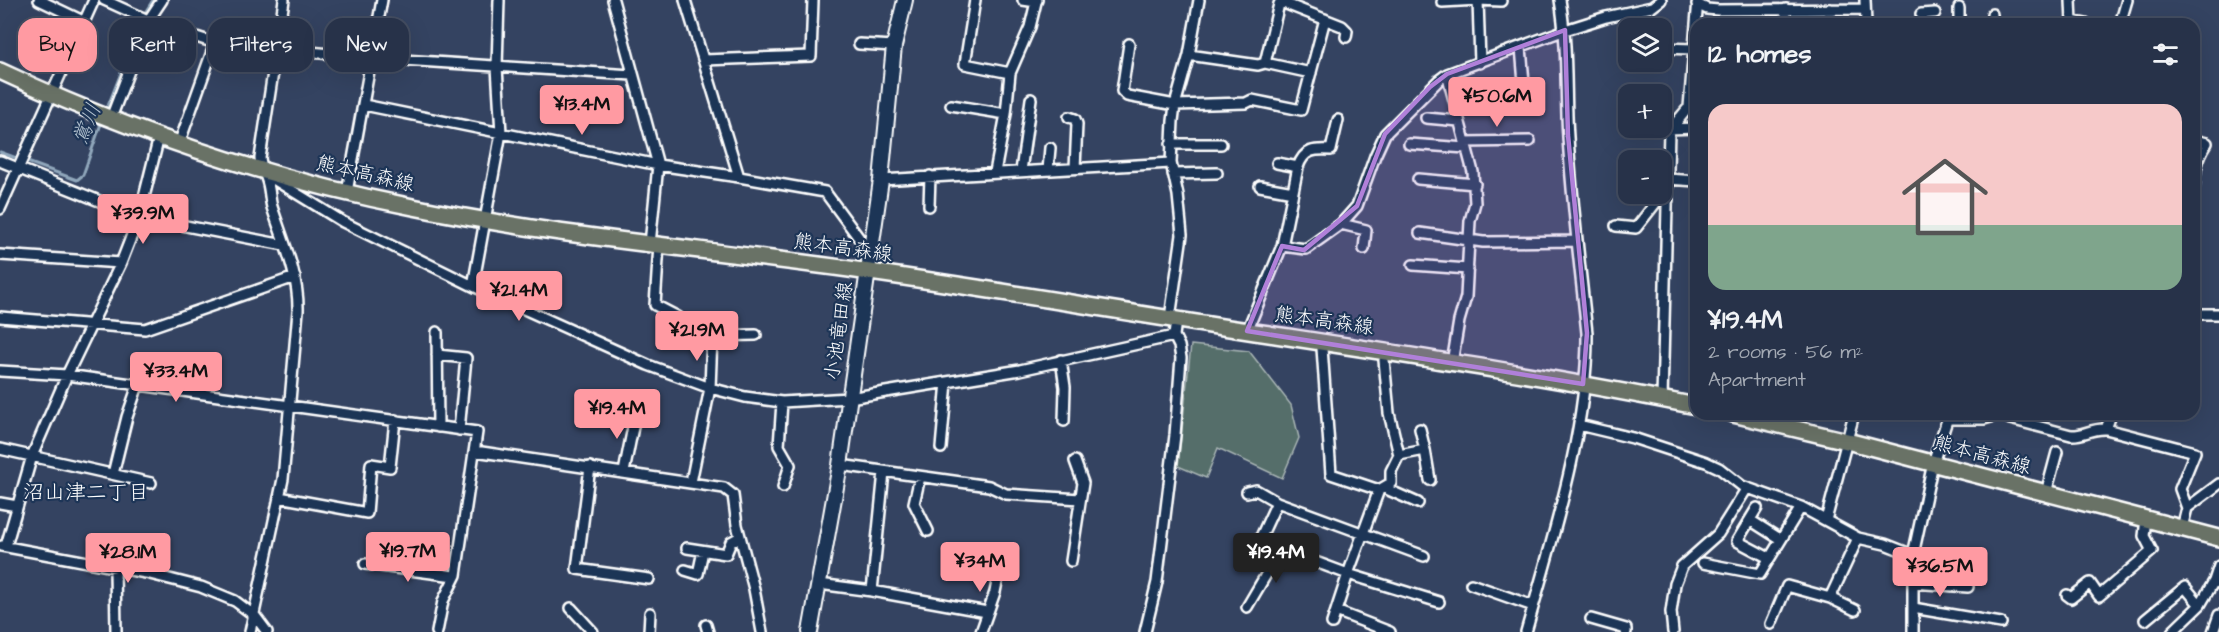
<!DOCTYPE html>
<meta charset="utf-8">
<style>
body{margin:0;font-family:"Architects Daughter","Klee One",sans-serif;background:#333e53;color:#f1f3f6;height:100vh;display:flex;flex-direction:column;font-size:22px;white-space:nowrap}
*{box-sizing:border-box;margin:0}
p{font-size:20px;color:#a4aab4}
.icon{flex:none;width:33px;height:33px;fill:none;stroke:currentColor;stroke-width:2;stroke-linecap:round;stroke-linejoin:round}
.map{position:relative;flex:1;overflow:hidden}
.panel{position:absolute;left:1690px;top:18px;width:510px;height:402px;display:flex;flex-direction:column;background:#273249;border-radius:18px;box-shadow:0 6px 24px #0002,0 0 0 2px #434d61}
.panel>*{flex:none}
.top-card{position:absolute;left:18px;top:18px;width:570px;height:54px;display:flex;gap:12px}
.controls{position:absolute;left:1618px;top:18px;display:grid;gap:12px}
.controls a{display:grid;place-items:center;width:54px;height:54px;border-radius:12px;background:#273249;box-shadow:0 6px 24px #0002,0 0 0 2px #434d61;font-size:30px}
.price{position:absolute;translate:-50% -51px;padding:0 14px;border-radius:6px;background:#ff9aa2;color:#111;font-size:20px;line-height:39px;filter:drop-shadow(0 2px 3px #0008)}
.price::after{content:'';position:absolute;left:50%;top:36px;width:18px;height:14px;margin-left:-9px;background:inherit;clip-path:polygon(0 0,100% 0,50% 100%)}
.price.current{background:#222;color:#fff}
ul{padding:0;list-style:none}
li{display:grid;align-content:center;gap:12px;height:318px;padding:0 18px}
li span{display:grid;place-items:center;height:186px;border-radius:18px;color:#555}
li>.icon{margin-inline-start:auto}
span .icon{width:108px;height:108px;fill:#fffc;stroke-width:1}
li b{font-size:26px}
h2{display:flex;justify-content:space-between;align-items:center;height:72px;padding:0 18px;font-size:26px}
.pill{padding:0 21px;border-radius:18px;background:#273249;box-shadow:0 6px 24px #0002,0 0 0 2px #434d61;font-size:21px;line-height:54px}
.pill.current{background:#ff9aa2;color:#111}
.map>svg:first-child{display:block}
</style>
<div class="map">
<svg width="2219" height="632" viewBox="0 0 2219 632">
<rect width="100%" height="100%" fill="#344361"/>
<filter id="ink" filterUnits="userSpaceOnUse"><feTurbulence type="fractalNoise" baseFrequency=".0167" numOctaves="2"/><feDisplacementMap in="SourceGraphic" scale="12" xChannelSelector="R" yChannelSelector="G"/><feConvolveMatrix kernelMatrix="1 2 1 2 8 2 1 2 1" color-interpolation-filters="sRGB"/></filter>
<g filter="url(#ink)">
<!-- green -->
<path fill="#556e6b" stroke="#aab6b5" stroke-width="1.5" d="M1191,345l58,6 42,54 8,33 -17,40 -64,-30 -12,30 -28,-12z"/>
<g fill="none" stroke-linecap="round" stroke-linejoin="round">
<!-- stream -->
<path stroke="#90a7bb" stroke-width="3" d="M106,111l38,-97 9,-14
M0,152l77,28 6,-5 19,-54"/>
<!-- minor casing -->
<g stroke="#fff" stroke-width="14">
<path id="minor" d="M39,0l44,21
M104,0l55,25 56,18 158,15 259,17
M613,0l45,165 -8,79
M685,0l54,177
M975,0l-10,64 45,9
M1023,0l13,2 1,-2
M1478,0l23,1
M1865,0l1,24
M2071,0l1,24
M1442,2l36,-2 2,63
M1697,4l10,5 11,1 147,-1
M1786,9v15
M1829,9v15
M1921,14l14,-1
M2072,21l14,3
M1959,24v-16
M1992,24v-10
M2120,24l7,-24
M859,44l35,2
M1129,44l-7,47 5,5 48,9 71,-2 6,-3 49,10 24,-91
M1521,47l3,36
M1662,48l31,1
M1189,55l69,10 7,-2 14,-59 2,-2 61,24 5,5 -1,6
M704,60l107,-4 2,-56
M1265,63l46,10
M1447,74l26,98 2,31 -5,18 -4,76 -7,24 -7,42
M364,105l294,60 81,12 86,15 45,61
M951,105l55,9
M1069,117l6,2 2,5 -2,44
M111,118l37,-97 14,-21
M1426,118l33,3
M1669,129l27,-1
M2194,140l13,3c-10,15 -12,28 -13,46
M1465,142l65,-1
M179,144l36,-101
M1171,144h50
M1409,144l57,4
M0,161l139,56 145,28
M1277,163l21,4c6,-18 17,-18 33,-17l7,-30
M1048,170l2,-22
M1021,171l10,-72
M995,172l11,-58 4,-41 20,-46 6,-25
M1173,174l44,-1
M270,177l73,45 130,64 175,79 62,23 35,9 37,5 67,-4 171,-28 154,-34
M1418,179l57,5
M1668,179l28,2
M881,180l290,-17
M1260,186l33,6
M347,192l35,-192
M929,206l1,-30
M0,209l94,-209
M1341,224l25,6 -2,19
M1616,226l20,2 22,-28h10
M1420,233l63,9 94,-1
M659,245l-4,60 23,12 8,12 4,3 22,4 44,-1
M1282,246l24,3 35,-25 16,-18 18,-50 10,-22 54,-54 8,-6 118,-44 41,-13 46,-10 9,-7
M0,255l121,8
M1413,265l55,4
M473,286l28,-153 -4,-66 2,-67
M2194,314h25
M0,317l145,12 150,-52
M1170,318l12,-83 -4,-40 -7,-32 2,-42 2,-16 14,-50 10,-55
M1247,331l35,-85 16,-79
M437,332l1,95
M1322,348l9,126 48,16 -31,84 91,28
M437,355l29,3 -7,72
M1061,360l4,27 -1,34
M0,371l67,4 410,57 -21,143 -13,26 -6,31
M1662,399l7,-268 20,-24 9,-107
M782,402l-3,44 11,19 -7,22
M2001,414l9,5 61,16c13,1 20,-7 35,-6
M2111,415l-5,14 89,23 -15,37 7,19 -5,20
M1948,419h36l17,-5
M1579,425l54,13 73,24 13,6 23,18 59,21 57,31 27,6 28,11 38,7
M941,448l6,-66
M0,449l151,34
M1425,450l5,30
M475,451l249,37 9,7 4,30 17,64 8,43
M1399,455l26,-5 -5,-21
M840,465l149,21 17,8 74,5
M590,467l-13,102 72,10
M624,472l12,-60
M113,474l14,-57 11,-32
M920,477l-6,26 14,28
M691,482l19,-94 2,-52
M1384,488l34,15
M1379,490l12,-7v-12l8,-16 -10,-42 -5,-53
M1247,492l9,-2 21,12
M2046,493l11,-41
M279,497l88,16 4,-49 19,3 5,-47
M0,503l17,3
M1757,508l-20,33 32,17
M2187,508l32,-24
M1750,520l30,19
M1826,520l28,-106
M2,546l144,27 55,14 34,14 20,15 12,16
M6,546l26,-90 35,-81 54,-112 18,-46 20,-80
M687,548l39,6 5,-12 9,-5
M1071,561l12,-78 -8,-22
M1703,563l57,11 41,-67
M365,564l89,12
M2219,566l-5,15 5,2
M115,568l1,64
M685,570l13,4 5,-23
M1913,583l55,4
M819,584l53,7 115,21
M1471,584l62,22
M872,591l12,-119
M2067,595l4,3 19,-15 9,13 53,-45 -8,-15 2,-17
M1830,598l25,12
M1247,607l20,-34 9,-25
M571,608l22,24
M1913,608l88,15
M1336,611l54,21
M1591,619l35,10v3
M2145,620l40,-33 15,18
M1332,623l16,-49 -89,-33 18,-39 147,54
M1771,624l16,-38 43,12 28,-60
M706,625l2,7
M250,632l33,-153 15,-168c1,-36 -15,-70 -26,-104 -2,-7 -2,-15 -4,-23 -2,-9 -7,-16 -8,-26l24,-158
M649,632l1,-19
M981,632l14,-40 7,-34
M1145,632l12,-50 18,-147 6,-77 -2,-12 -5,-10 2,-16
M1526,632c26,-93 62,-203 61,-299 -7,-65 -15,-131 -19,-196 -3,-46 0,-91 -8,-137
M1673,632l-2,-20 4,-28 7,-18 36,-32 29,-46
M1913,632v-77l20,-92 16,-49
M2172,632l28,-27 14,-24
M2213,632l6,-17"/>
</g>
<!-- secondary casing -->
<g stroke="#fff" stroke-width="18">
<path id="secondary" d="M810,632l30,-167 41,-285 13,-134 11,-46"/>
</g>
<!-- primary casing -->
<g stroke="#fff" stroke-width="20">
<path id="primary" d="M0,71c132,62 270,108 413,136 151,31 305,43 457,65 127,18 253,40 379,59 150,23 300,45 447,75
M1733,414l114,27 372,97"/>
</g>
<!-- minor -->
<use href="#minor" stroke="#1d3557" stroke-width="9"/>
<!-- secondary -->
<use href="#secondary" stroke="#1d3557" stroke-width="14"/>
<!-- primary -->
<use href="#primary" stroke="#697266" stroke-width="15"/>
</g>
</g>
<!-- marked area -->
<path fill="#b080d9" fill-opacity="0.2" stroke="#b080d9" stroke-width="4.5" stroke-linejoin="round" d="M1565,30l3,105 19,198 -4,51 -336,-53 35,-85 22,4 53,-44 28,-72 45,-47 17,-13z"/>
<g text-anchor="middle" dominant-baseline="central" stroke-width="4.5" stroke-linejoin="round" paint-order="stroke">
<!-- street labels -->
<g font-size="20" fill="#fff" stroke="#1d3557">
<text transform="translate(365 174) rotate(13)">熊本高森線</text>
<text transform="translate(843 248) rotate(8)">熊本高森線</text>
<text transform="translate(1324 321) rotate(8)">熊本高森線</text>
<text transform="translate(839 331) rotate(-82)">小池竜田線</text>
<text transform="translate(1982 455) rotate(15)">熊本高森線</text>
</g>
<!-- water labels -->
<g font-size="21" font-style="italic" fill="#b5c4d1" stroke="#1d3557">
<text transform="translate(87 124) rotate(-68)">鴬川</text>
</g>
<!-- neighbourhood labels -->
<g font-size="21" fill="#fff" stroke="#1d3557">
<text x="86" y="492">沼山津二丁目</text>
</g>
</g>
</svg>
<div class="controls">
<a><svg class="icon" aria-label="layers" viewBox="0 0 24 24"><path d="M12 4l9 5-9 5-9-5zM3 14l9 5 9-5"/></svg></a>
<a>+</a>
<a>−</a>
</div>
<b class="price" style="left:1497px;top:128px">¥50.6M</b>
<b class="price" style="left:582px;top:136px">¥13.4M</b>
<b class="price" style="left:143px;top:245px">¥39.9M</b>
<b class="price" style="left:519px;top:322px">¥21.4M</b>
<b class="price" style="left:697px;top:362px">¥21.9M</b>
<b class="price" style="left:176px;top:403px">¥33.4M</b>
<b class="price" style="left:617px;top:440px">¥19.4M</b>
<b class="price" style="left:408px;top:583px">¥19.7M</b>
<b class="price" style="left:128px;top:584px">¥28.1M</b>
<b class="price current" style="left:1276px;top:584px">¥19.4M</b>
<b class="price" style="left:980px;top:593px">¥34M</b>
<b class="price" style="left:1940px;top:598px">¥36.5M</b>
<div class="top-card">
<a class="pill current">Buy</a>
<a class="pill">Rent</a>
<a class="pill">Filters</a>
<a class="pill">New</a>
</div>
<section class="panel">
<h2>12 homes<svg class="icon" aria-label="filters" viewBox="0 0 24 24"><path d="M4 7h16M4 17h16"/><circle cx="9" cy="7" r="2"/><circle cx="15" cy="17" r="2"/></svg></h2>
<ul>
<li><span style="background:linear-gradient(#f6c9c9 65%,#7fa58c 0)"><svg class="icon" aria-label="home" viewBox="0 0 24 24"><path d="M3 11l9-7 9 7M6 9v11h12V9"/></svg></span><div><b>¥19.4M</b><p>2 rooms · 56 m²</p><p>Apartment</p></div></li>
</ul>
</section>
</div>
